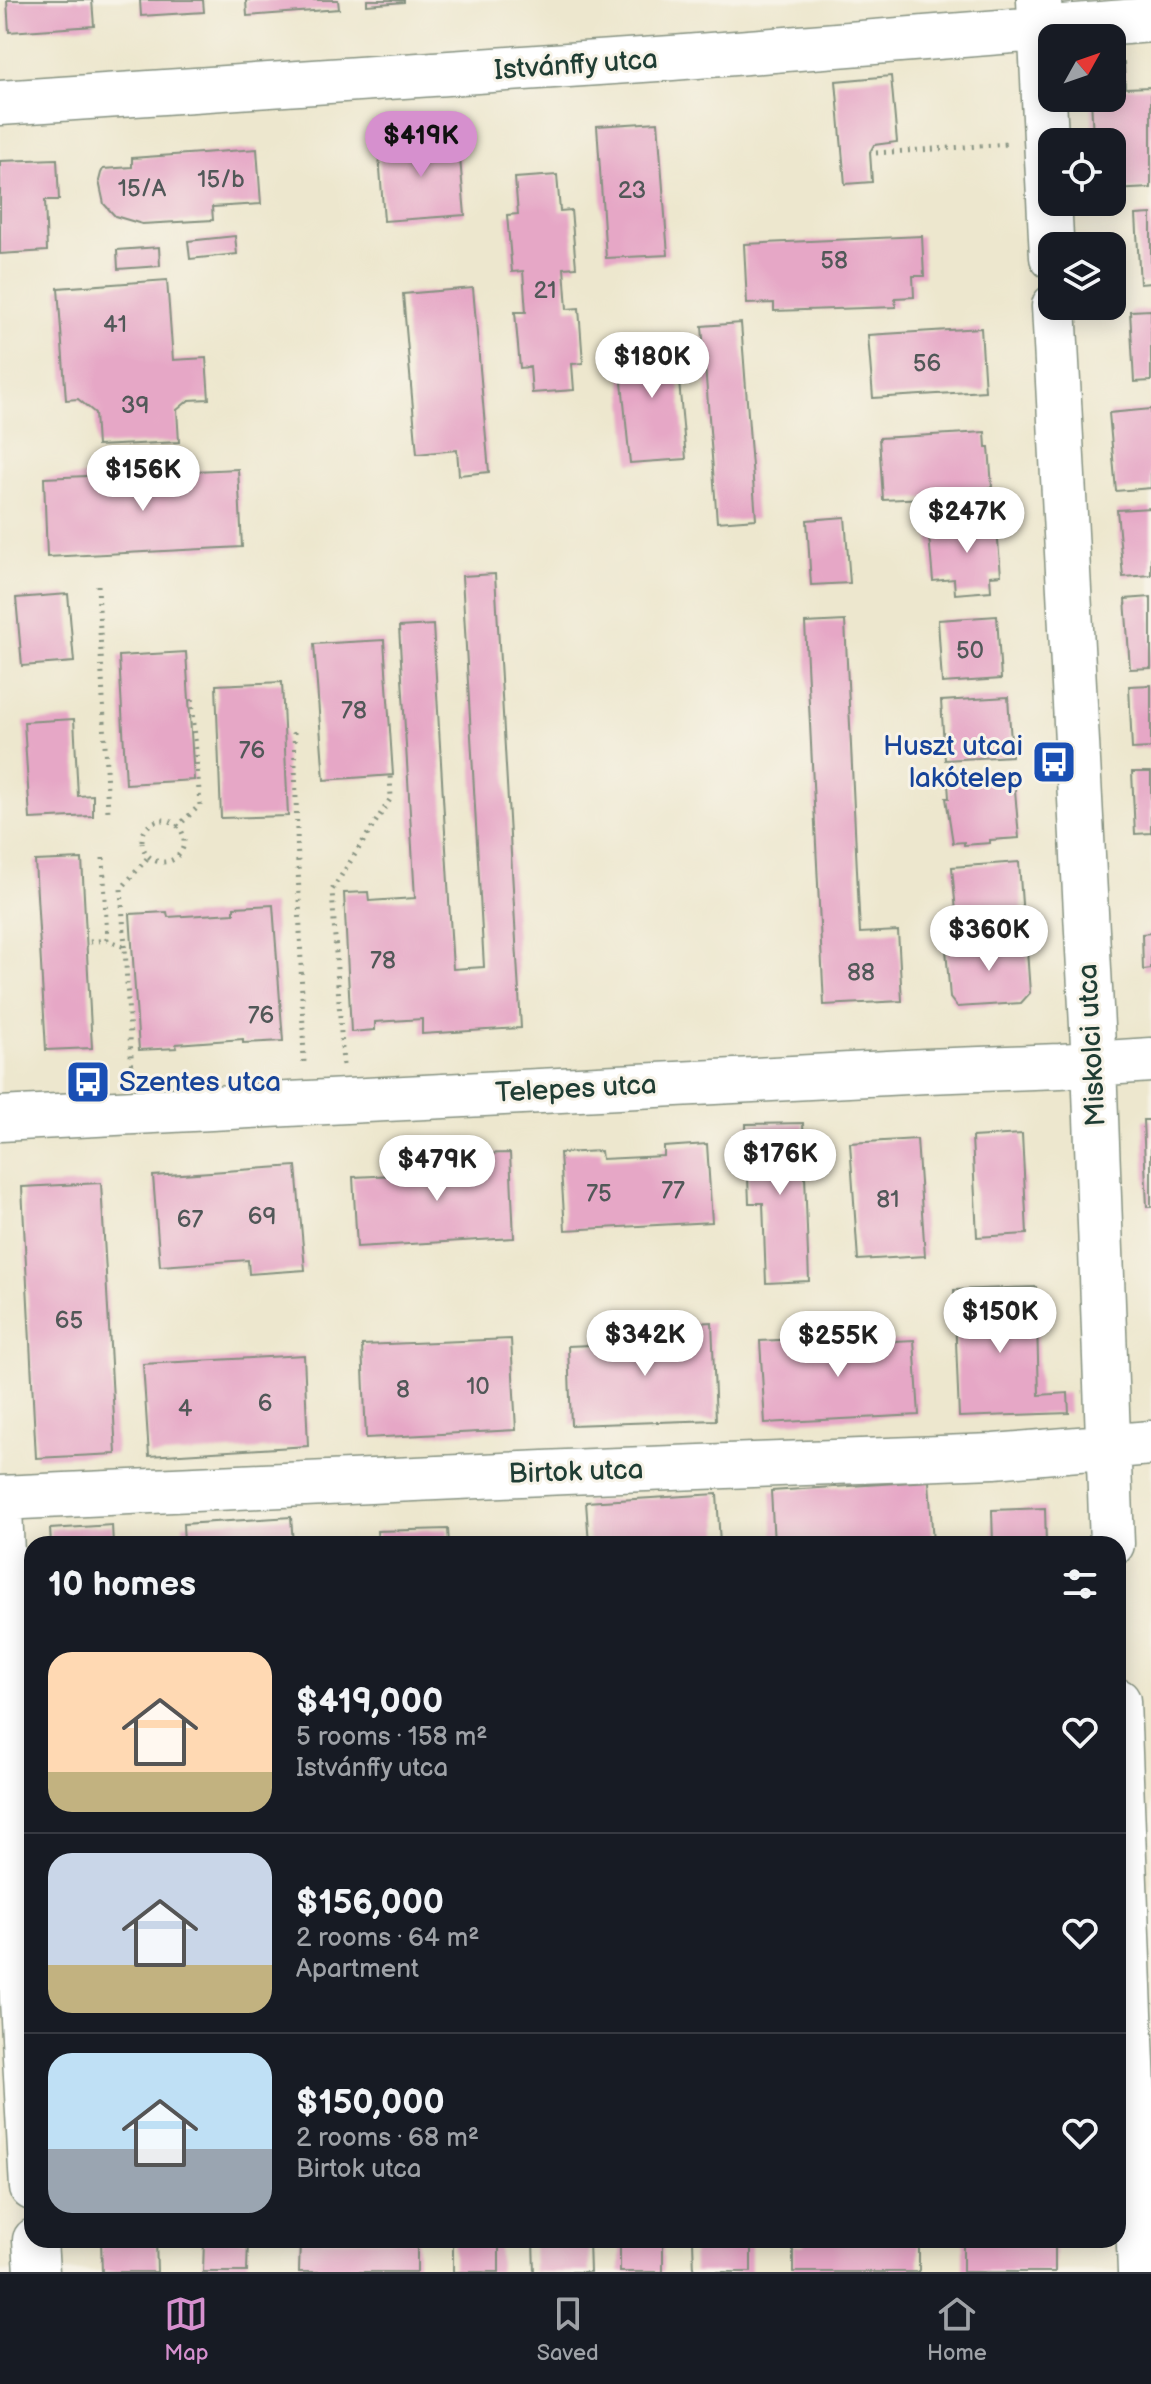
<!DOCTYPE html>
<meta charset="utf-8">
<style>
body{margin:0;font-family:"Balsamiq Sans",sans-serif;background:#20242c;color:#f1f3f6;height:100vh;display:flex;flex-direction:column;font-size:30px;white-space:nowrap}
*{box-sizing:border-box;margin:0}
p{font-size:26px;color:#9ea1a6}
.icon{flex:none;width:44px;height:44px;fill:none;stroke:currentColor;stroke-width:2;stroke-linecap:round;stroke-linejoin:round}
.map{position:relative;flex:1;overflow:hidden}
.side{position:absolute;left:24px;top:1536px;width:1102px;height:712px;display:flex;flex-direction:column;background:#171b24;border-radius:24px;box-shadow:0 4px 20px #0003}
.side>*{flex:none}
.needle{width:52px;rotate:50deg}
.fabs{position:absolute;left:1038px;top:24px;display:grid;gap:16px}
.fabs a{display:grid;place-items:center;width:88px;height:88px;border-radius:16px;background:#171b24;box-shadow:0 4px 20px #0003;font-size:40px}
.price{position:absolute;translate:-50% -68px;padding:0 18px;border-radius:28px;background:#fff;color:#222;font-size:26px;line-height:52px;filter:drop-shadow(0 2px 4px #0008)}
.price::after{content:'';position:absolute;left:50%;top:48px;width:24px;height:18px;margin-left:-12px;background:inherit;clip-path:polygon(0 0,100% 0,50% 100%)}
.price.active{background:#d690ce;color:#111}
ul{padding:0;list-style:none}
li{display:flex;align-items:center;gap:24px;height:200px;padding:0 24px}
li+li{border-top:2px solid #363941}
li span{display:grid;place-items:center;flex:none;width:224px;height:160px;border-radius:24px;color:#555}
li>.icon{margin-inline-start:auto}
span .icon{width:96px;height:96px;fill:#fffc;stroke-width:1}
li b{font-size:34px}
h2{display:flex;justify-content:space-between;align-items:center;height:96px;padding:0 24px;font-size:34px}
.tabs{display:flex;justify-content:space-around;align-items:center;height:112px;border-top:2px solid #363941;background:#171b24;font-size:22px;color:#9ea1a6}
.tabs a{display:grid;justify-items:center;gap:4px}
.tabs .active{color:#d690ce}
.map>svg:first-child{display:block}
</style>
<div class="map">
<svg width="1151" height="2272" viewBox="0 0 1151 2272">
<rect width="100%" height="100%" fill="#f7f3e8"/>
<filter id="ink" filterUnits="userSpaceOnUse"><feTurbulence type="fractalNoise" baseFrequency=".0125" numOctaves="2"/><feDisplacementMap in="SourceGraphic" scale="16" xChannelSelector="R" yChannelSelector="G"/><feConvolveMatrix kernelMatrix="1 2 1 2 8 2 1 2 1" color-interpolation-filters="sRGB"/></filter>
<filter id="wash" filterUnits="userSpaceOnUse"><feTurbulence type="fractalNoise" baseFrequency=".006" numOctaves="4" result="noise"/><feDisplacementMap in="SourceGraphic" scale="32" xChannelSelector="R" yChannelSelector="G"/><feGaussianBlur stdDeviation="1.8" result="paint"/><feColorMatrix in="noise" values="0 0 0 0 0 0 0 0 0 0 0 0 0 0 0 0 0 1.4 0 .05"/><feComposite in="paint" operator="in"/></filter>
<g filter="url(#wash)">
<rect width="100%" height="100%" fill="#ede7ce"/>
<g id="blocks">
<!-- building -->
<path fill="#e6a7c6" d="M7,0h85l2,26 -85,6z
M140,0h63l1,12 -63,4z
M246,0h92l1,9 -92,7z
M367,0h37v2l-37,3z
M1124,62l1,26 26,-1v101l-39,2v-48h-8v-4h-11l-2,-40h21v-35z
M891,76l6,66 -23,3 -4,7 2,30 -27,2 -9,-103z
M658,122l10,133 -62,3 -9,-132z
M458,136l7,79 -81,6 -6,-79z
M257,149l4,55 -49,3 1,13 -71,4 -27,-8 -11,-12 -5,-23 2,-8 2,-4 29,-2v-9z
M57,159l2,41h-14l2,51 -47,3v-93z
M557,175l3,36 11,-1 5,57 -12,1 3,41 12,-1 4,55 -11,1 2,26 -42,3 -2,-26 -10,1 -5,-56h11l-3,-41 -11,1 -5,-57 11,-1 -3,-36z
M1151,214v69l-11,1 -4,-69z
M235,236l2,18 -47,5 -2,-18z
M922,236l2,40h-11l1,21 -19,1 1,9 -122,4v-8l-27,1 -3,-60z
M159,247l1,19 -42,3 -1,-19z
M167,280l6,80 33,-2 3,41 -20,1 -12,10 2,32 -82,4 -2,-33 -17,-14 -12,1 -8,-112z
M473,288l16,184 -30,3 -2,-25 -40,4 -14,-160z
M1151,310v71l-17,1 -4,-71z
M741,323l15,196 -39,3 -15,-196z
M981,328l4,63 -112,7 -5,-63z
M675,337l11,122 -56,4 -12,-121z
M1151,409v79l-35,3 -7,-78z
M985,432l1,15h3l3,40 -4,1 1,7 -106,5 -4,-62z
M238,469l4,78 -195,10 -3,-79z
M1151,508v67l-28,2 -6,-67z
M845,517l5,66 -39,2 -4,-65z
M996,519l5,56 -11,1 1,15 -36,3 -1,-15 -21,2 -4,-45 16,-1v-12z
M495,574l26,454 -99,6v-15l-47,3v8l-24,2 -7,-139 24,-1 1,9 46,-3 -16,-271 34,-2 20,344 31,-2 -22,-391z
M68,594l6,68 -52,4 -6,-68z
M1151,597v71l-21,1 -5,-70z
M997,616l4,63 -59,4 -4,-63z
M845,621l15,312 38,-2 4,70 -78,4 -19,-382z
M384,640l9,135 -69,5 -10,-136z
M186,652l8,128 -68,4 -7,-128z
M282,682l6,134 -67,2 -5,-133z
M1151,685v63l-19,1 -3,-63z
M1008,697l4,59 -67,4 -4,-59z
M74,719l4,77 15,-1v21l-63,3 -6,-97z
M1132,772h19v61l-16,1z
M1014,778l5,60 -29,2v3l-26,2v-3l-11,1 -7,-45h3l-1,-15z
M82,859l10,189 -46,2 -11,-189z
M1019,862l4,56 -66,5 -5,-56z
M273,905l10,136 -40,2v-4l-67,5 1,4 -38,2 -9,-136 37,-2 1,5 66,-4v-6z
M1151,933v36l-8,1 -1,-36z
M1026,936l4,57 -9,10 -64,4 -7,-9 -4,-49 38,-3v-7z
M1143,1120h8v87h-4z
M803,1123l6,158 -43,2 -3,-80h-14l-3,-79z
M1022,1134l5,100 -50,3 -5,-100z
M917,1139l8,117 -67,4 -8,-117z
M707,1144l5,78 -147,8 -5,-77 41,-2 1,8 62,-3v-9z
M510,1153l4,85 -157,9 -4,-70 43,-2v-10l74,-4 -1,-7z
M296,1166l9,104 -56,4 -1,-14 -88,6 -7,-90z
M101,1183l15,271 -80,4 -14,-271z
M1036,1287l3,108 29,-2 1,20 -110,4 -5,-127z
M712,1322l4,98 -145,5 -3,-79 71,-3 -2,-17z
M853,1336l1,7 60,-3 5,75 -154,8 -5,-82z
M511,1339l5,91 -150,8 -4,-93z
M304,1355l4,91 -159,10 -6,-92z
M929,1481l4,63h-159l-3,-53z
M717,1494l3,50h-131l-3,-42z
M1045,1508l1,36h-53l-1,-34z
M291,1517l2,27h-109l-1,-20z
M112,1525l1,19h-62l-1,-15z
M448,1529l1,15h-71l-1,-13z
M101,2240h55l1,32h-55z
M204,2240h44l-1,32h-44z
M300,2240h117v32h-118z
M453,2240h46v32h-46z
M533,2240h56l1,32h-56z
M620,2240h43v32h-43z
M693,2240h58v32h-57z
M804,2240h115v32h-126v-27h11z
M963,2240h92v32h-92z"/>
</g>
</g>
<g filter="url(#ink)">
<use href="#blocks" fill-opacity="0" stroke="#869281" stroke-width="2"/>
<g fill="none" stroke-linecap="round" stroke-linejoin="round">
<!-- minor casing -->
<g stroke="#869281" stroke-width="47">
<path id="minor" d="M1039,0l13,257
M0,103l672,-45 479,-38
M1054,306l40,758 18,480
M0,1119l926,-48 134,-5 91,-6
M0,1498l566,-26 428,-16 157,-13
M0,1508l18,417 14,263
M1118,1701l22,571
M35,2240l2,32"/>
</g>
<!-- path -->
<path stroke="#869281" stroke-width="5" stroke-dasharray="2 6" stroke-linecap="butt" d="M876,153l133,-9
M98,585l10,228
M294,732l10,331
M142 841a21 21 0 1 1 42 0a21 21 0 1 1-42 0Z
M177,827l23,-22 -8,-108
M103,858l4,82
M90,942l17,-2 18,7 7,126
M125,947l-4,-58 28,-33
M343,1065l-11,-175 59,-92 -1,-23"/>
<!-- minor -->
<use href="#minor" stroke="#fff" stroke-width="44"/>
</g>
</g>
<!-- icons -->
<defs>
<g id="bus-square" transform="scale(2.3)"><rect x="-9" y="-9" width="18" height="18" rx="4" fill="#1a4fb4" stroke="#f7f3e8"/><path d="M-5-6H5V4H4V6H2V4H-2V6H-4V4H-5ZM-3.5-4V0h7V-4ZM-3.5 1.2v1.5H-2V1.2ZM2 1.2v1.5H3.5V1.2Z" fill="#fff"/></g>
</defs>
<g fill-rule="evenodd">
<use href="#bus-square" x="1054" y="762"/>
<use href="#bus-square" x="88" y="1082"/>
</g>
<g text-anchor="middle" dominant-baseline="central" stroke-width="6" stroke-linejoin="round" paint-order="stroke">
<!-- number labels -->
<g font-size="24" fill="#515858">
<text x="221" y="179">15/b</text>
<text x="142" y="188">15/A</text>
<text x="632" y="190">23</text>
<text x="834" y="260">58</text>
<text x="545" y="290">21</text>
<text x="115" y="324">41</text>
<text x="927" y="363">56</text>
<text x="135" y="405">39</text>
<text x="970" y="650">50</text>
<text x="354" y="710">78</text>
<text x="252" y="750">76</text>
<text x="383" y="960">78</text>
<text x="861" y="972">88</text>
<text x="261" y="1015">76</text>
<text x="673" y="1190">77</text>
<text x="599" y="1193">75</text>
<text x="888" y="1199">81</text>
<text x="262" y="1216">69</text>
<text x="190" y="1219">67</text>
<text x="69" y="1320">65</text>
<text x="478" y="1386">10</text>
<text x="403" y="1389">8</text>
<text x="265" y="1403">6</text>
<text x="185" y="1408">4</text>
</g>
<!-- street labels -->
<g font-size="28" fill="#1f3d34" stroke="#f7f3e8">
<text transform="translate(576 65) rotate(-4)">Istvánffy utca</text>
<text transform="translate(1092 1045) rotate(-93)">Miskolci utca</text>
<text transform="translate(576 1089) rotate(-3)">Telepes utca</text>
<text transform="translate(576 1472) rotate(-2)">Birtok utca</text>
</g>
<!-- transit labels -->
<g font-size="28" fill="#164399" stroke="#f7f3e8" text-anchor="end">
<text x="1023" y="746">Huszt utcai<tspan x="1023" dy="32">lakótelep</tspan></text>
<text x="119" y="1082" text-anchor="start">Szentes utca</text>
</g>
</g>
</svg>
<div class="fabs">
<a><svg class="needle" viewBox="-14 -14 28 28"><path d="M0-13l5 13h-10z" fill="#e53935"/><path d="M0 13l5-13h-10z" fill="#9ea1a6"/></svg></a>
<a><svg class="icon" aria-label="locate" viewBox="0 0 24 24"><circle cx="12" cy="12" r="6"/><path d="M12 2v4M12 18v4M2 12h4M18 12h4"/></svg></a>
<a><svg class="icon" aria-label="layers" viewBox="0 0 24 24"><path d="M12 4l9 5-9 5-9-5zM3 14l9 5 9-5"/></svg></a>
</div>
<b class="price active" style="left:421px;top:179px">$419K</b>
<b class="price" style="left:652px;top:400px">$180K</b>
<b class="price" style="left:143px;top:513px">$156K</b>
<b class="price" style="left:967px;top:555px">$247K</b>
<b class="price" style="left:989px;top:973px">$360K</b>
<b class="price" style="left:780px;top:1197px">$176K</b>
<b class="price" style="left:437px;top:1203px">$479K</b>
<b class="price" style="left:1000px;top:1355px">$150K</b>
<b class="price" style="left:645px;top:1378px">$342K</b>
<b class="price" style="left:838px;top:1379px">$255K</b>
<section class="side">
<h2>10 homes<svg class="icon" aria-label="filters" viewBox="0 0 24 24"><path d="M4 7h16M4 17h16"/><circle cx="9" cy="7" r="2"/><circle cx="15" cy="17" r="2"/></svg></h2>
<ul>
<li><span style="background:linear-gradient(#ffd9b3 75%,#c2b280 0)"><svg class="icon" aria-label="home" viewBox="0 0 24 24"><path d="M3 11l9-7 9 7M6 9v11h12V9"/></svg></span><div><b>$419,000</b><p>5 rooms · 158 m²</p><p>Istvánffy utca</p></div><svg class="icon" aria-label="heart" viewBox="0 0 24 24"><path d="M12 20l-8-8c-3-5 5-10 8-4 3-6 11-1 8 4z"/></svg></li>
<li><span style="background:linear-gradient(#c9d6e8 70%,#c2b280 0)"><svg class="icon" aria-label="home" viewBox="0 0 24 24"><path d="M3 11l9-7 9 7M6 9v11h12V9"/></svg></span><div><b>$156,000</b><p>2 rooms · 64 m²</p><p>Apartment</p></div><svg class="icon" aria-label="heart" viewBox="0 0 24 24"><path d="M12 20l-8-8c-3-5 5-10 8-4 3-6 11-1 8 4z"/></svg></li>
<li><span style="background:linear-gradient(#bfe0f5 60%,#9aa5b1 0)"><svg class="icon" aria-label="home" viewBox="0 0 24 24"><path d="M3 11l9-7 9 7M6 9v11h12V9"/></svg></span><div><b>$150,000</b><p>2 rooms · 68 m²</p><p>Birtok utca</p></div><svg class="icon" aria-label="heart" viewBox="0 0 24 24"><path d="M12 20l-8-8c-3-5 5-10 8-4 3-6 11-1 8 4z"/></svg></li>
</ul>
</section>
</div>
<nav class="tabs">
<a class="active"><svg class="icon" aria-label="map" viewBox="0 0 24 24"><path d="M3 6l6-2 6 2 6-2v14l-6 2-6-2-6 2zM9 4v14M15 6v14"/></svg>Map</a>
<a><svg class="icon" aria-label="saved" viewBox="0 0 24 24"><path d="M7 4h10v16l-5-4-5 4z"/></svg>Saved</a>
<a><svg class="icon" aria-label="home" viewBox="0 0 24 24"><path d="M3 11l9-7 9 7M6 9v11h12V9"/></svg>Home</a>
</nav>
